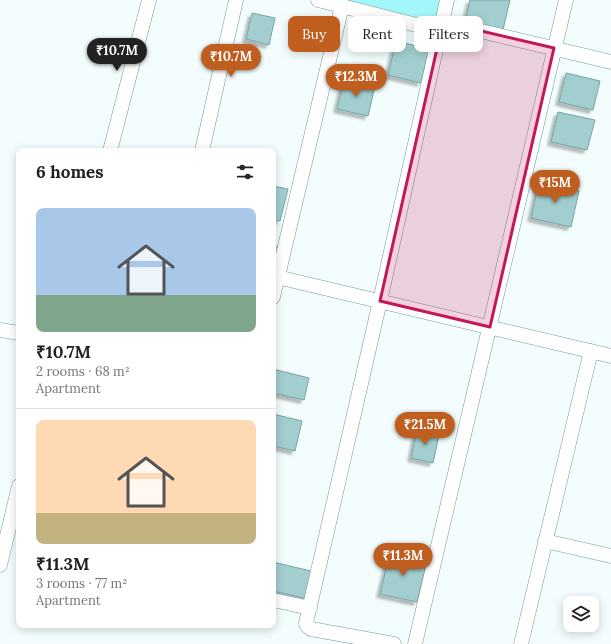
<!DOCTYPE html>
<meta charset="utf-8">
<style>
body{margin:0;font-family:Lora,serif;background:#f6f6f6;color:#202124;height:100vh;display:flex;flex-direction:column;font-size:15px;white-space:nowrap}
*{box-sizing:border-box;margin:0}
p{font-size:13px;color:#757577}
.icon{flex:none;width:22px;height:22px;fill:none;stroke:currentColor;stroke-width:2;stroke-linecap:round;stroke-linejoin:round}
.map{position:relative;flex:1;overflow:hidden}
.drawer{position:absolute;left:16px;top:148px;width:260px;height:480px;display:flex;flex-direction:column;background:#fff;border-radius:8px;box-shadow:0 2px 10px #0003}
.drawer>*{flex:none}
.top-card{position:absolute;left:288px;top:16px;width:263px;height:36px;display:flex;gap:8px}
.fabs{position:absolute;left:563px;top:596px;display:grid;gap:8px}
.fabs a{display:grid;place-items:center;width:36px;height:36px;border-radius:8px;background:#fff;box-shadow:0 2px 10px #0003;font-size:20px}
.price{position:absolute;translate:-50% -34px;padding:0 9px;border-radius:14px;background:#c05e20;color:#fff;font-size:13px;line-height:26px;filter:drop-shadow(0 1px 2px #0008)}
.price::after{content:'';position:absolute;left:50%;top:24px;width:12px;height:9px;margin-left:-6px;background:inherit;clip-path:polygon(0 0,100% 0,50% 100%)}
.price.current{background:#222;color:#fff}
ul{padding:0;list-style:none}
li{display:grid;align-content:center;gap:8px;height:212px;padding:0 20px}
li+li{border-top:1px solid #e0e0e0}
li span{display:grid;place-items:center;height:124px;border-radius:8px;color:#555}
li>.icon{margin-inline-start:auto}
span .icon{width:72px;height:72px;fill:#fffc;stroke-width:1}
li b{font-size:17px}
h2{display:flex;justify-content:space-between;align-items:center;height:48px;padding:0 20px;font-size:17px}
.tag{padding:0 14px;border-radius:8px;background:#fff;box-shadow:0 2px 10px #0003;font-size:14px;line-height:36px}
.tag.current{background:#c05e20;color:#fff}
.map>svg:first-child{display:block}
</style>
<div class="map">
<svg width="611" height="644" viewBox="0 0 611 644">
<defs>
<filter id="shadow"><feDropShadow dx="-3.5" dy="3.5" stdDeviation="1" flood-color="#0004"/></filter>
</defs>
<rect width="100%" height="100%" fill="#f4fdfd"/>
<!-- green -->
<path fill="#a3f7fa" d="M333,0h109l-6,27z"/>
<!-- building -->
<path fill="#a2cecf" stroke="#77a2a3" filter="url(#shadow)" d="M470,0h40l-7,30 -38,-8z
M252,13l23,5 -6,27 -23,-6z
M396,41l33,8 -8,34 -33,-8z
M566,73l34,8 -7,29 -34,-8z
M344,79l31,7 -7,30 -31,-7z
M558,112l37,8 -8,30 -36,-8z
M539,182l40,9 -8,36 -40,-9z
M273,186l15,3 -8,32 -7,-2z
M273,246l5,1 -5,20z
M273,369l36,9 -5,22 -31,-7z
M273,414l29,7 -7,30 -22,-5z
M417,430l22,5 -6,28 -22,-5z
M390,552l37,9 -10,41 -37,-8z
M273,562l42,10 -6,27 -36,-8z"/>
<g fill="none" stroke-linecap="round" stroke-linejoin="round">
<!-- minor casing -->
<g stroke="#709a9b" stroke-width="15">
<path id="minor" d="M318,0l122,31
M443,22l168,40
M110,151l39,-151
M202,151l34,-151
M273,276l338,80
M273,297l69,-291
M0,330l19,3
M545,541l66,15
M0,565l19,-79
M273,600l37,8
M394,644l-83,-15 -4,-3 -1,-3 74,-322 67,-301
M415,644l151,-644
M521,644l70,-293"/>
</g>
<!-- minor -->
<use href="#minor" stroke="#fff" stroke-width="14"/>
</g>
<!-- marked area -->
<path fill="#c2185b" fill-opacity="0.2" stroke="#c2185b" stroke-width="3" stroke-linejoin="round" d="M443,22l111,26 -64,279 -110,-26z"/>
</svg>
<div class="fabs">
<a><svg class="icon" aria-label="layers" viewBox="0 0 24 24"><path d="M12 4l9 5-9 5-9-5zM3 14l9 5 9-5"/></svg></a>
</div>
<b class="price current" style="left:117px;top:72px">₹10.7M</b>
<b class="price" style="left:231px;top:78px">₹10.7M</b>
<b class="price" style="left:356px;top:98px">₹12.3M</b>
<b class="price" style="left:555px;top:204px">₹15M</b>
<b class="price" style="left:425px;top:446px">₹21.5M</b>
<b class="price" style="left:403px;top:577px">₹11.3M</b>
<div class="top-card">
<a class="tag current">Buy</a>
<a class="tag">Rent</a>
<a class="tag">Filters</a>
</div>
<section class="drawer">
<h2>6 homes<svg class="icon" aria-label="filters" viewBox="0 0 24 24"><path d="M4 7h16M4 17h16"/><circle cx="9" cy="7" r="2"/><circle cx="15" cy="17" r="2"/></svg></h2>
<ul>
<li><span style="background:linear-gradient(#a9c7e8 70%,#7fa58c 0)"><svg class="icon" aria-label="home" viewBox="0 0 24 24"><path d="M3 11l9-7 9 7M6 9v11h12V9"/></svg></span><div><b>₹10.7M</b><p>2 rooms · 68 m²</p><p>Apartment</p></div></li>
<li><span style="background:linear-gradient(#ffd9b3 75%,#c2b280 0)"><svg class="icon" aria-label="home" viewBox="0 0 24 24"><path d="M3 11l9-7 9 7M6 9v11h12V9"/></svg></span><div><b>₹11.3M</b><p>3 rooms · 77 m²</p><p>Apartment</p></div></li>
</ul>
</section>
</div>
